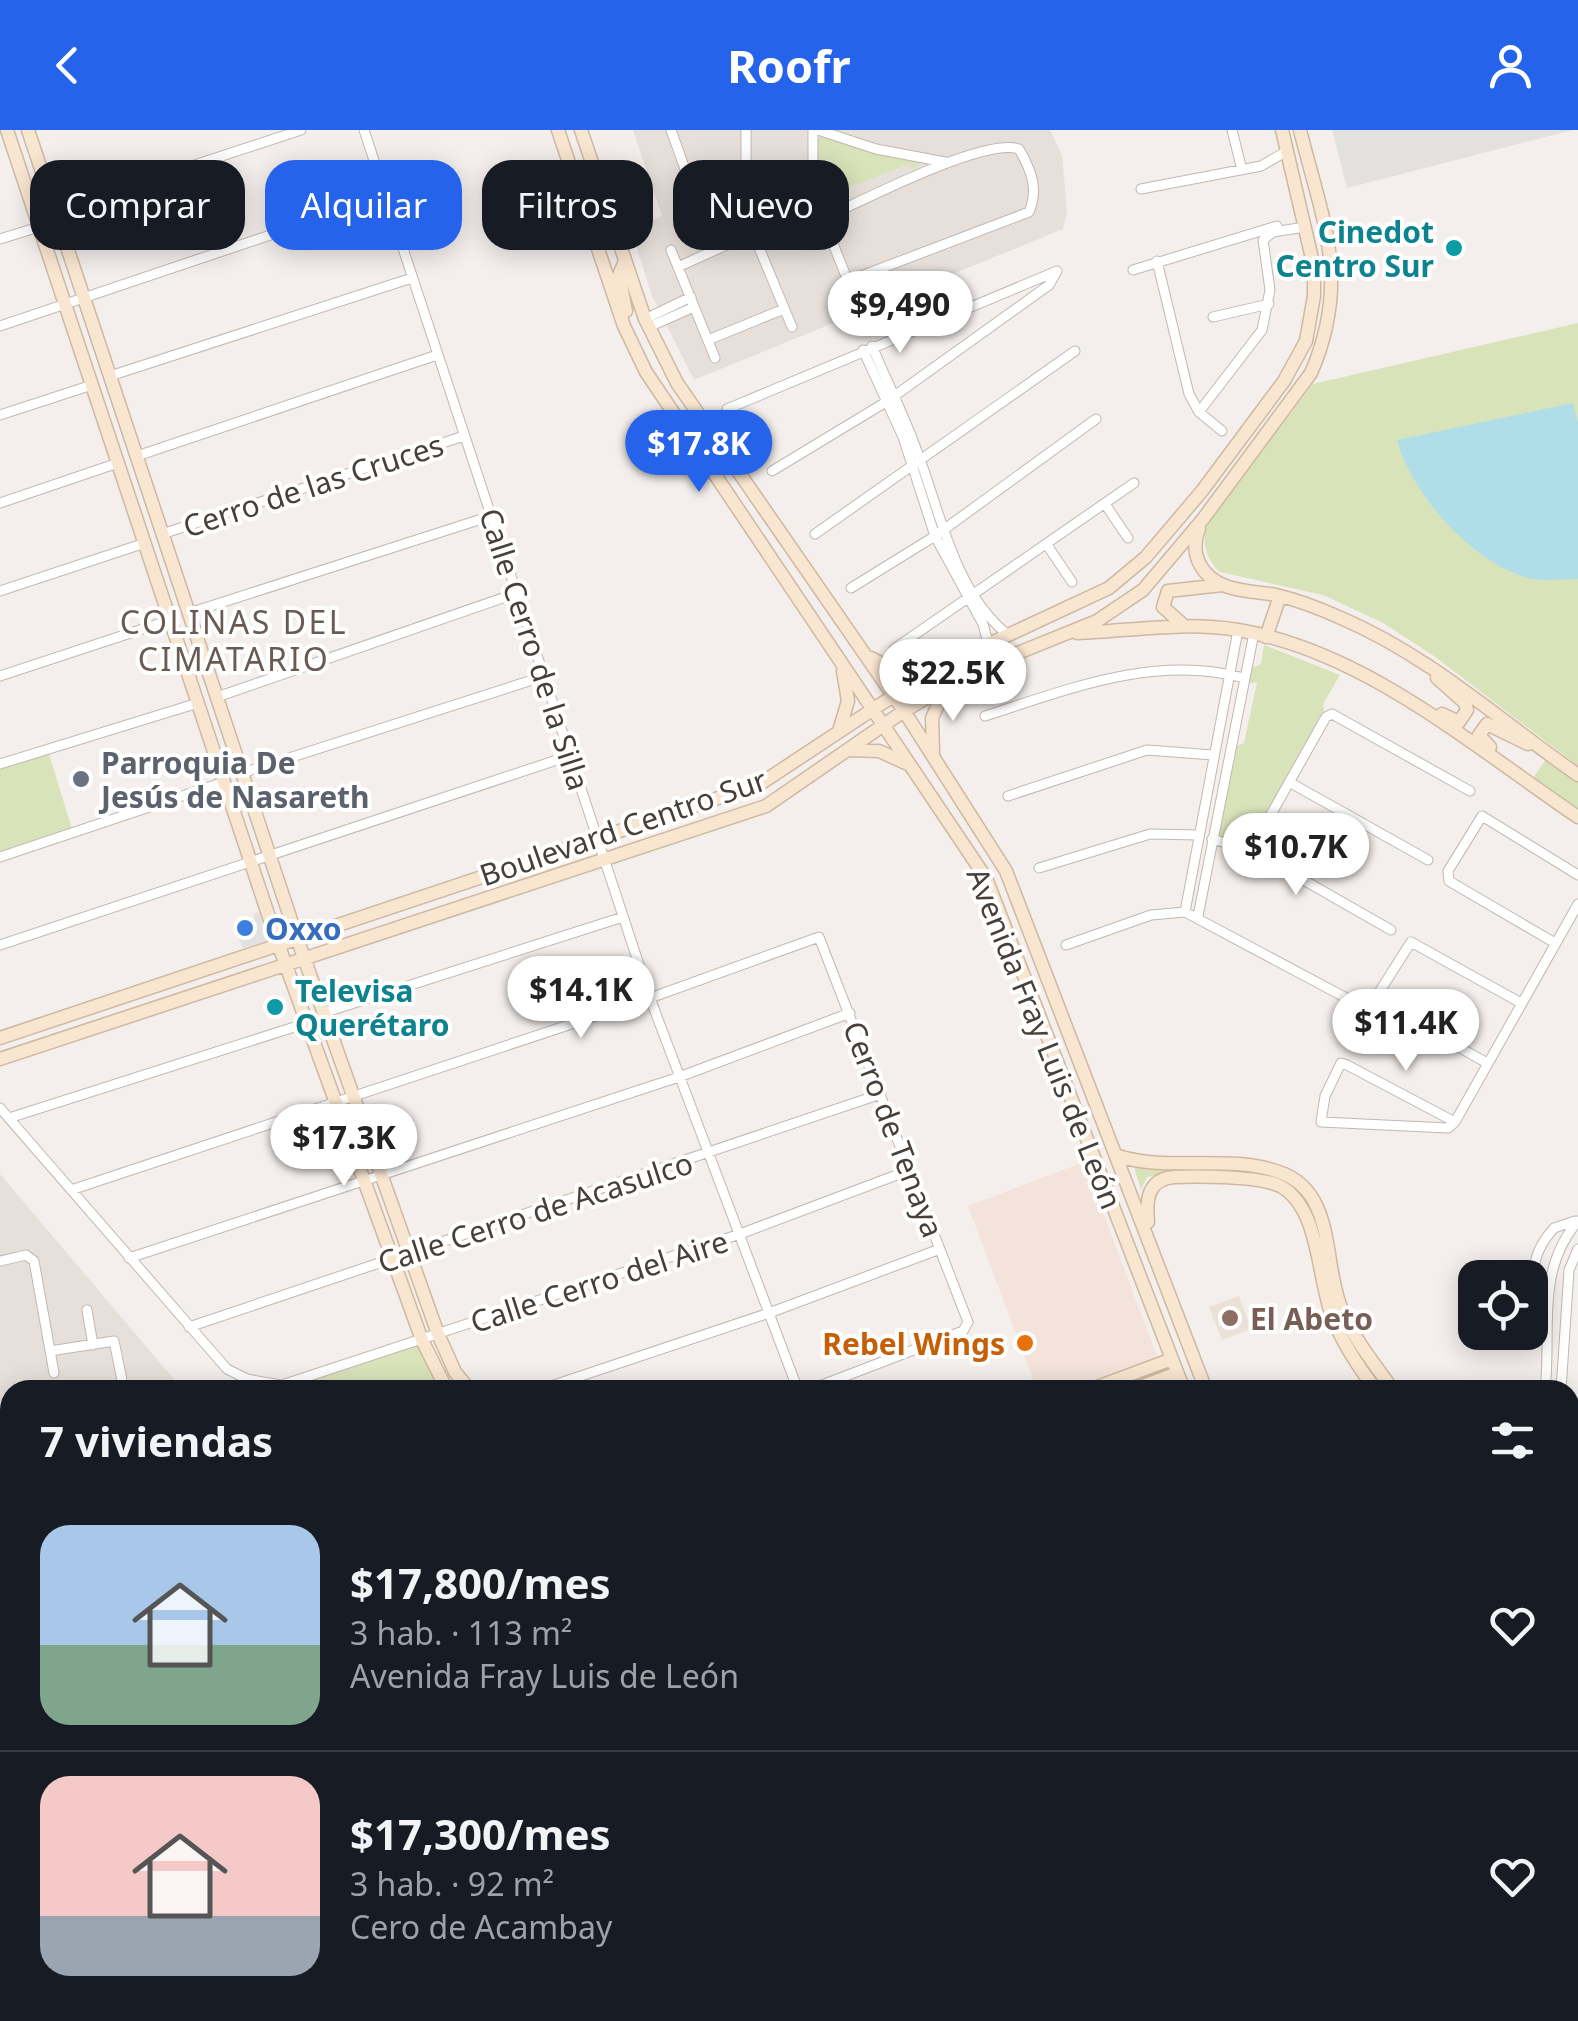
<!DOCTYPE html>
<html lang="es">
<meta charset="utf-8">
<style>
body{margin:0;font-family:"Noto Sans",sans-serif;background:#20242c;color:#f1f3f6;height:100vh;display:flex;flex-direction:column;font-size:38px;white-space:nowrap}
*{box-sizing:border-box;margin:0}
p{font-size:32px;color:#9ea1a6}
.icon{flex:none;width:55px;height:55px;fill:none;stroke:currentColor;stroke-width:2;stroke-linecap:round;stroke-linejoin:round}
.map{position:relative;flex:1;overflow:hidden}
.sheet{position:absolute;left:0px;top:1250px;width:1580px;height:642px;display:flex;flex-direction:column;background:#171b24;border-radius:30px 30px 0 0;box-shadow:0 5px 25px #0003}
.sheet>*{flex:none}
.banner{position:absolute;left:30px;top:30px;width:1000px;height:90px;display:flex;gap:20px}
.buttons{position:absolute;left:1458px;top:1130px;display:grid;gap:20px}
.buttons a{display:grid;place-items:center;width:90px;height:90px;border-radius:20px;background:#171b24;box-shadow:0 5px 25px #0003;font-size:50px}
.price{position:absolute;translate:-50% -85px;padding:0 22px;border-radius:35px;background:#fff;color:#222;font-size:32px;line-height:65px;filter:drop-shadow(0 2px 5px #0008)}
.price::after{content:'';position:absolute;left:50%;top:60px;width:30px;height:22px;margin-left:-15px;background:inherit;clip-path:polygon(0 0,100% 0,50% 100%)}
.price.active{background:#2563eb;color:#fff}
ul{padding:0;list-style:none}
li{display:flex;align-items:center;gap:30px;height:250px;padding:0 40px}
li+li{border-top:2px solid #363941}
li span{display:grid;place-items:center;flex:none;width:280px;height:200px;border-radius:30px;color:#555}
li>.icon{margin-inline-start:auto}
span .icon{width:120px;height:120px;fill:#fffc;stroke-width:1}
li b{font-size:42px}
h2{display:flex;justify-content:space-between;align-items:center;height:120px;padding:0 40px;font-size:42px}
.pill{padding:0 35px;border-radius:30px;background:#171b24;box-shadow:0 5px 25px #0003;font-size:35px;line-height:90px}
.pill.active{background:#2563eb;color:#fff}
header{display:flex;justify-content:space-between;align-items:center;height:130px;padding:0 40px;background:#2563eb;color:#fff;font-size:45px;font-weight:700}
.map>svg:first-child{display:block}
</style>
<header><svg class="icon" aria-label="back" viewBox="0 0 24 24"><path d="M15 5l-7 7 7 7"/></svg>Roofr<svg class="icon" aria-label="person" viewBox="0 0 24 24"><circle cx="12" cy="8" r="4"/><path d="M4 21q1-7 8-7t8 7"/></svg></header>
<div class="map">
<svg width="1578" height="1891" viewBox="0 0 1578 1891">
<rect width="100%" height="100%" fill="#f4efec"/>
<!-- residential -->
<path fill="#e7e0da" d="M633,0h417l12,25 5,56 -4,18 -369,151 -42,-84 -21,-66 31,-14z
M0,1044l183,216h-173v13l-10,-2z
M10,1483v145l-7,7 -3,-143z
M214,1883h415l-10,8h-397z"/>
<!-- commercial -->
<path fill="#f3e3da" d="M1084,1032l73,194 -89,34h-31l-69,-184z"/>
<!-- education -->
<path fill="#ebe1d7" d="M1239,1166l12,33 -29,11 -13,-33z
M10,1403v80l-10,9v-87z"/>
<!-- green -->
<path fill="#d9e3ba" d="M826,3l53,21 41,9 -7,6 -4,-5 -79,31 1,7 -6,2 -6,-16 -1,-49z
M1578,193v443l-144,-110 -51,-33 -60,-28 -103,-23c-16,-14 -19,-33 -11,-52l104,-136z
M1264,515l76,30 -17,29 2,12 -74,134 -39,-11 18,-90 14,-6 13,-61 -14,2 2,-13 16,-7z
M52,618l-3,6 24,78 -73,25v-93z
M1549,625l29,20v42l-49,-33z
M1134,1037l129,2 42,24 11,19 12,68 58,110h-5l-47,-75 -27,-98 -25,-32 -109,-12 -26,4 -6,13z
M422,1210l25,50h-138l-24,-6z
M1570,1377l8,1v117l-8,-12z
M1570,1516h8v43l-8,11z"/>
<!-- parking -->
<path fill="#e3e1df" d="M1332,0h241l-226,58z
M261,781l9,29 -27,8 -5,-11 14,-5 4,-8 -3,-10z"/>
<!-- water -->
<path fill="#b0dee8" d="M1573,273l5,21v155c-16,0 -39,3 -54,-2 -55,-18 -112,-83 -127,-137z"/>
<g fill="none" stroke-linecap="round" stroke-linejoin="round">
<!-- street casing -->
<g stroke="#c1b8b2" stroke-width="11">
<path id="street" d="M364,0l286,868 148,392
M671,0l29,81
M746,0v62
M813,0v64l43,107
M818,0l58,19 69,13
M1232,0l10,40
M689,51l54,-11
M1141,59l120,-23 26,-15
M55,81l246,-81
M822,89c38,-17 162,-82 197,-70 12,21 20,40 10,63l-181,69
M753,103l39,94
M0,109l39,-12
M671,120l44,108
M1157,131l32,133 10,18 23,19
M678,137l90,-41
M1133,140l144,-44
M1213,187l56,-13
M645,189l46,-22
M0,196l386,-130
M649,197l45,-20
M708,210l76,-31
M872,216c15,36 33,71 46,108 23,60 36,137 89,180
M863,220l40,87 32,99 48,88 5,19
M110,246l302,-98
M727,279l330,-138
M1199,282l63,-82 8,-40 -7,-50 10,-8 32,-5
M0,285l92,-30
M137,326l300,-101
M772,341l114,-69 163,-117 7,-12
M0,373l118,-40
M1105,374l23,34
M162,404l302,-98
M815,404l260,-183
M1047,415l25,37
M851,458l84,-52 161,-117
M0,461l145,-48
M189,483l302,-97
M894,519l240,-166
M0,546l170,-56
M217,567l300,-104
M985,586c84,-27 170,-62 259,-38
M0,634l198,-61
M242,643l303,-97
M1289,652l139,78
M1008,666l139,-46 66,5
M1212,709l39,11 140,80
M1251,720l75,-133 6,-3 138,77
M0,727l224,-75
M1039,738l111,-34 48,1
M1185,782l53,-282
M1198,786l56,-283
M1555,813l-106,-62 -1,-10 34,-55 96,59
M0,815l572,-190
M1066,815l85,-30 34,-3 165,88
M323,883l300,-96
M1341,933l6,2 108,57 -7,6 -127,-6 4,-26z
M1487,933l-106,-60 -3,-9 33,-52 110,61
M0,978l227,261 20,10 62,11
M9,988l298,-95
M1455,992l123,-218
M71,1060l579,-192 169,-61 149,385 -5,9 -154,59
M129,1128l550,-181 171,-64
M0,1131l26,-6 8,6 20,112
M1546,1166c-22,-22 -9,-49 8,-68l21,-7
M87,1180l6,35
M189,1197l692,-233
M50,1221l64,-10 10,49
M285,1254l455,-150 170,-64
M539,1260l230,-77 171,-64
M1545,1260c7,-60 -10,-119 33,-169
M1561,1260l8,-120 9,-21
M0,1521l10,-6
M0,1591l2,1
M0,1744l10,10
M0,1807l10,-6
M0,1876l10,-6
M257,1882l8,9
M369,1882l7,9
M442,1882l7,9
M516,1882l7,9
M589,1882l7,9
M29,1891l9,-9
M317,1891l10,-9
M392,1891l6,-4"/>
</g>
<!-- secondary casing -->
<g stroke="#ceb8a1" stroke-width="15">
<path id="secondary" d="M7,0l268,805 147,405 25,50
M28,0l269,808 141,396 17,38 15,18
M558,0l66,196 22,46 340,506 198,512
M581,0l64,189 32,64 227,328 102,160 200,519
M585,56l21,53 11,2
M625,131l-6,14 7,36
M1199,399c-7,17 -4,35 11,48 17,15 45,14 66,18 22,5 45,14 65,23 89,38 159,103 237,157
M1181,493l-18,-16 5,-16 54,-6
M1077,503c54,-2 107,-12 161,-3 127,21 236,117 340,187
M1266,507l14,-41
M871,528l27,14h24
M1437,548l28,25 2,7 -8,12 -17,-8
M839,601l9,-30 -5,-30
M1490,617l-11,-12 8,-11 41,20
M849,620l30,1 31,14
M933,624l-1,-36 14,-31
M0,908l760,-254 171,-113 178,-83 37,-31 56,-66 82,-110 22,-40 8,-45v-29l-32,-137
M0,929l766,-253 138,-95 62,-37 131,-53 46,-31 60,-71 108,-146c40,-93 12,-151 -11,-243
M1118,1026c51,16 110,-2 161,16 56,19 44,87 61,133 11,31 34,58 53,85
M1148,1092c-2,-21 -1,-43 26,-45 24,-1 86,-1 106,9 41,22 37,95 53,132 10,26 26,50 43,72
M1089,1260l83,-31
M1132,1260l45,-17
M0,1309l10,7
M1570,1354l8,1
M0,1361l10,-3
M1570,1369l8,1
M0,1394l10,-3
M0,1657l10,11
M210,1882l8,9
M1187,1882l8,9
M1263,1882l8,9
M120,1891l8,-9
M163,1891l9,-9"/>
</g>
<!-- highway casing -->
<g stroke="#cb814e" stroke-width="20">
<path id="highway" d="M1570,1589l8,-5
M1570,1611l8,-7
M1570,1626l8,-6
M1570,1646l8,-6
M1432,1882l1,9
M925,1891l9,-9
M971,1891l20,-9
M1014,1891l19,-9"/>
</g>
<!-- street -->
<use href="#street" stroke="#fff" stroke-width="9"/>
<!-- secondary -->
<use href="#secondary" stroke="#f9e6d1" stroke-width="12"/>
<!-- highway -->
<use href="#highway" stroke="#edaf7d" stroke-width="18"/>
</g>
<!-- markers -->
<g fill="#0f9aa8" stroke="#fff" stroke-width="4">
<circle cx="1454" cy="118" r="10"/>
<circle cx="275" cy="877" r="10"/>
</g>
<circle fill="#6b7280" stroke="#fff" stroke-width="4" cx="81" cy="649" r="10"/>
<circle fill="#3f7fe0" stroke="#fff" stroke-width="4" cx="245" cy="798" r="10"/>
<circle fill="#8d6e63" stroke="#fff" stroke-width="4" cx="1230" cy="1188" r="10"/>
<circle fill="#e8710a" stroke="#fff" stroke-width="4" cx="1025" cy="1213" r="10"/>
<g text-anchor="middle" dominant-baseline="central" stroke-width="8" stroke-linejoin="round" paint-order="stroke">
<!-- culture labels -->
<g font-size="30" font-weight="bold" fill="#0d838f" stroke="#fff" text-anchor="end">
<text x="1434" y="101">Cinedot<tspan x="1434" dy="34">Centro Sur</tspan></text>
<text x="295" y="860" text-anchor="start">Televisa<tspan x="295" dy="34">Querétaro</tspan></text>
</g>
<!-- street labels -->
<g font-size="30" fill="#473f3a" stroke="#fff">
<text transform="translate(313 355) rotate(-18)">Cerro de las Cruces</text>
<text transform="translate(535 519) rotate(72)">Calle Cerro de la Silla</text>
<text transform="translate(623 697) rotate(-19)">Boulevard Centro Sur</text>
<text transform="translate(1045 908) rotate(68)">Avenida Fray Luis de León</text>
<text transform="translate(894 999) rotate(69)">Cerro de Tenaya</text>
<text transform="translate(535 1082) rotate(-18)">Calle Cerro de Acasulco</text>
<text transform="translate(599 1151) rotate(-18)">Calle Cerro del Aire</text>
</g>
<!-- worship labels -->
<g font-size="30" font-weight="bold" fill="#5b616d" stroke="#fff" text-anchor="start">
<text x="101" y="632">Parroquia De<tspan x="101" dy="34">Jesús de Nasareth</tspan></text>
</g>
<!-- shop labels -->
<g font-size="30" font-weight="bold" fill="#366cbe" stroke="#fff" text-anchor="start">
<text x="265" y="798">Oxxo</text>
</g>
<!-- education labels -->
<g font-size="30" font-weight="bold" fill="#785e54" stroke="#fff" text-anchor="start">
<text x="1250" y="1188">El Abeto</text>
</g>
<!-- food labels -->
<g font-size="30" font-weight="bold" fill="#c56008" stroke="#fff" text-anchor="end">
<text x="1005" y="1213">Rebel Wings</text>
</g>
<!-- neighbourhood labels -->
<g font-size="32" letter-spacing="2.5" fill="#695b53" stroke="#fff">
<text x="234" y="491">COLINAS DEL<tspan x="234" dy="37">CIMATARIO</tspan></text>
</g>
</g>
</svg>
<div class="buttons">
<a><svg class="icon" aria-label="locate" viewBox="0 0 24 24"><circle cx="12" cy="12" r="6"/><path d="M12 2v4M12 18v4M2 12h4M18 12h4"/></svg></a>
</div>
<b class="price" style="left:900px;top:226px">$9,490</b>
<b class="price active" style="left:699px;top:365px">$17.8K</b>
<b class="price" style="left:953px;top:594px">$22.5K</b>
<b class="price" style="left:1296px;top:768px">$10.7K</b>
<b class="price" style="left:581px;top:911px">$14.1K</b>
<b class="price" style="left:1406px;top:944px">$11.4K</b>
<b class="price" style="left:344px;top:1059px">$17.3K</b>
<div class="banner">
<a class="pill">Comprar</a>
<a class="pill active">Alquilar</a>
<a class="pill">Filtros</a>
<a class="pill">Nuevo</a>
</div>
<section class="sheet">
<h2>7 viviendas<svg class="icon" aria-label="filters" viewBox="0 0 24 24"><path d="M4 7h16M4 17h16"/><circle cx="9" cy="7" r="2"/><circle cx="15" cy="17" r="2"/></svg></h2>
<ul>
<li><span style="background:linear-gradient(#a9c7e8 60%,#7fa58c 0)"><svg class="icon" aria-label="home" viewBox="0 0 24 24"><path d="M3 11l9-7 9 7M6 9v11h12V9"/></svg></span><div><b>$17,800/mes</b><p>3 hab. · 113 m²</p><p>Avenida Fray Luis de León</p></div><svg class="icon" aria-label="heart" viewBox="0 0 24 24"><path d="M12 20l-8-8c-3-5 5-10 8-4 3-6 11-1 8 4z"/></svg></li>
<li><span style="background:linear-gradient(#f6c9c9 70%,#9aa5b1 0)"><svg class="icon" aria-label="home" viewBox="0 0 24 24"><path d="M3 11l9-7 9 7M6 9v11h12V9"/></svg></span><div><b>$17,300/mes</b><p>3 hab. · 92 m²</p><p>Cero de Acambay</p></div><svg class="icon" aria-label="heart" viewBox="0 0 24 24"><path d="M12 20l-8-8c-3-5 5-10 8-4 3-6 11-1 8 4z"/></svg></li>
</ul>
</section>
</div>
